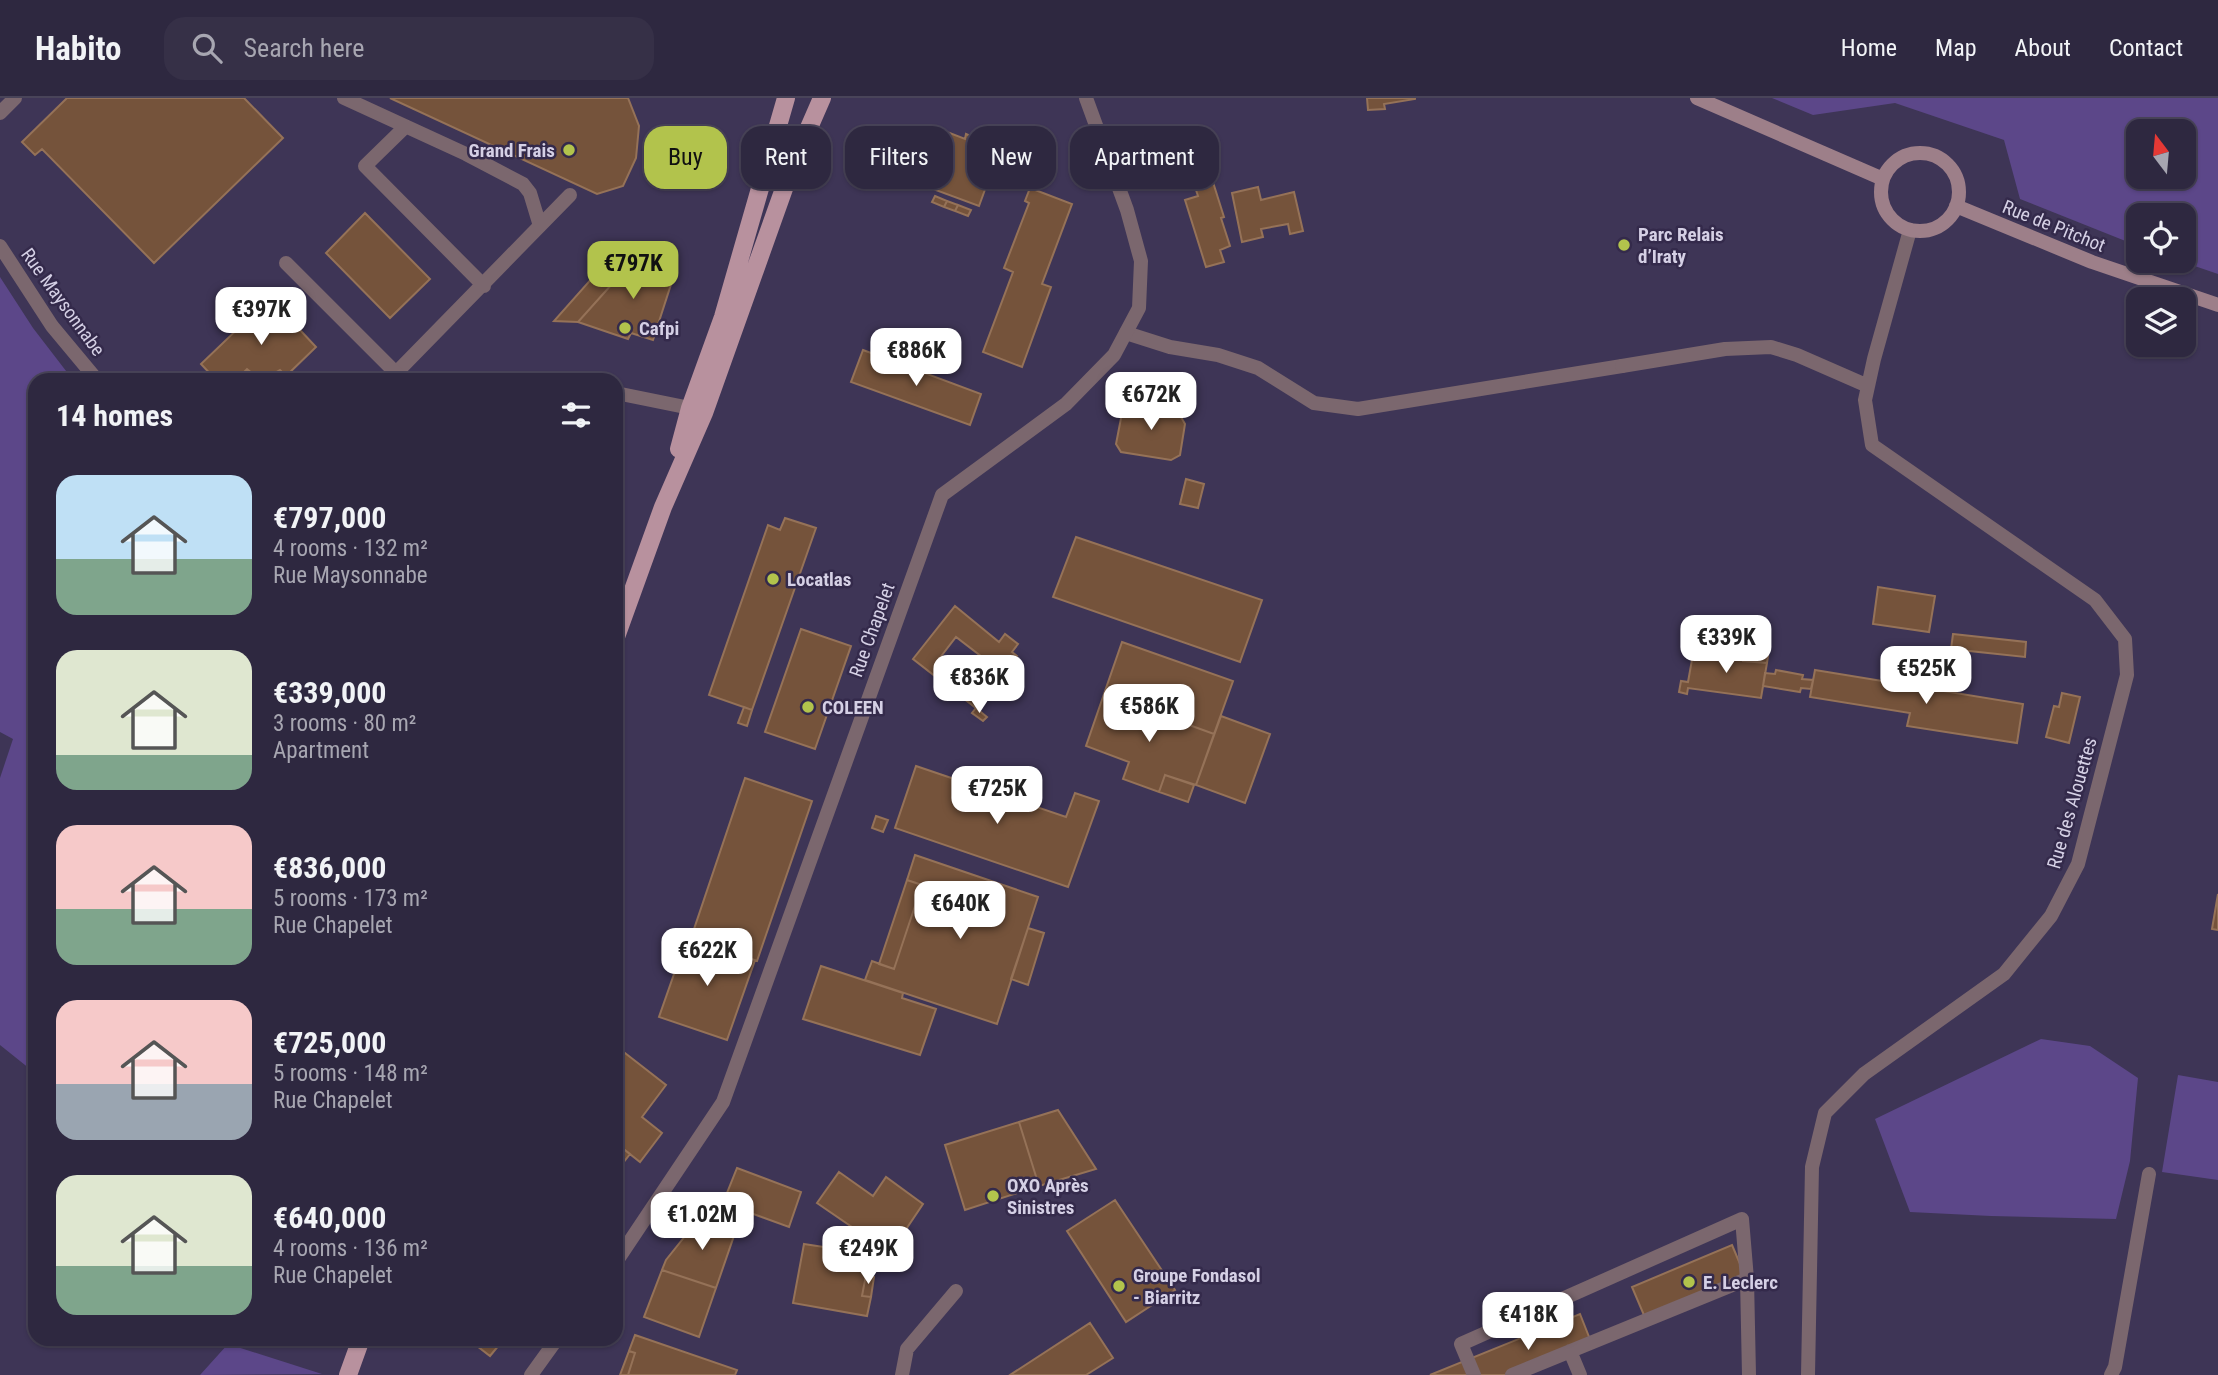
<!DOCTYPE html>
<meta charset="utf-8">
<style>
body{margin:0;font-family:"Roboto Condensed",sans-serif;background:#363047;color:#f1f3f6;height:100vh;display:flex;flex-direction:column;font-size:26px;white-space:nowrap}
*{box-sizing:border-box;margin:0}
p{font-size:23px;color:#a7a6b1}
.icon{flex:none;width:38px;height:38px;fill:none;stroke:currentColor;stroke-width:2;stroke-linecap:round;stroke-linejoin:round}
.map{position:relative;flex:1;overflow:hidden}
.sheet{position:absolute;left:28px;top:275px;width:595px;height:973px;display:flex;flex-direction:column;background:#2e2840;border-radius:21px;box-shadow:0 2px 5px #0004,0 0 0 2px #494459}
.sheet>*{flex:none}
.guide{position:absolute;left:644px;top:28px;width:665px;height:63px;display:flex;gap:14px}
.needle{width:46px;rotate:344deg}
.tools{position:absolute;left:2126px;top:21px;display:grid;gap:14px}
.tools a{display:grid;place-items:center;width:70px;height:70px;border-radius:14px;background:#2e2840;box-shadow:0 2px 5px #0004,0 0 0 2px #494459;font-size:35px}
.price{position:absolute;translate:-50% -60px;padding:0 16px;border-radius:14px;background:#fff;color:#222;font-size:23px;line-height:46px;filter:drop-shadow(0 2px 4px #0008)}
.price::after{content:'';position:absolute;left:50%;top:42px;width:21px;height:16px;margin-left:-10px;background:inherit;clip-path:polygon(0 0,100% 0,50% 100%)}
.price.on{background:#b2c34c;color:#111}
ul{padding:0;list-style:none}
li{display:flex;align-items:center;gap:21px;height:175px;padding:0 28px}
li span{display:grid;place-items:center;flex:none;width:196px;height:140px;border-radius:21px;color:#555}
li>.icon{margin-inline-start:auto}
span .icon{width:84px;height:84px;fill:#fffc;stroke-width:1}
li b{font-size:30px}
h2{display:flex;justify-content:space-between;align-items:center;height:84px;padding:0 28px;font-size:30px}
.chip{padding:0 24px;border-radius:21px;background:#2e2840;box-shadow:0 2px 5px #0004,0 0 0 2px #494459;font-size:24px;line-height:63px}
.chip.on{background:#b2c34c;color:#111}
header{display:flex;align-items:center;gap:42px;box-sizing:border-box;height:98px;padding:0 35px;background:#2e2840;border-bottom:2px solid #494459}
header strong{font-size:33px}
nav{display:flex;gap:38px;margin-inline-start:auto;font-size:24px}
.search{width:490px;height:63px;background:#363047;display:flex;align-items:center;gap:18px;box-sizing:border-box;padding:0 24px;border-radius:21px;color:#a7a6b1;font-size:26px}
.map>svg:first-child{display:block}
</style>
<header>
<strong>Habito</strong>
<div class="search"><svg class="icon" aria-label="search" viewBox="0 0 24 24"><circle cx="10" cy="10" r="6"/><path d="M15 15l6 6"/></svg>Search here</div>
<nav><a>Home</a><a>Map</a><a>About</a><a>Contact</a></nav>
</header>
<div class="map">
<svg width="2218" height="1277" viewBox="0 0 2218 1277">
<rect width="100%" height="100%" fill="#3e3556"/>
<!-- green -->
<path fill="#5c4789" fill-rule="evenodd" d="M1772,0h446v176l-38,-13h4v-46h-46v31l-118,-47 -16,-59 -109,-37 -82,12zM2184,33v46h-46v-46z
M0,179l33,51 40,52h-38v693l-35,-28v-267l13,-39 -13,-7z
M2041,941l49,7 48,32 -8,83 -14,58 -125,-3 -81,-4 -35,-93z
M2178,977l40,7v98l-56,-8z
M228,1246l94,30 -122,1z"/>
<!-- building -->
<path fill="#75533b" stroke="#957258" stroke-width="2" d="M67,0h177l39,40 -129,125 -112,-114 -7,6 -13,-13z
M390,0h238l11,28 -3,32 -13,28 -26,8z
M1367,0h48v1l-31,5 1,5 -17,1z
M934,29l31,12 1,-5 14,6 -1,4 20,7 -20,55 -65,-24z
M1212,81l12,38 -3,1 9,28 -10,4 4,12 -18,5 -21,-67 13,-4 -4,-12z
M1258,89l3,13 33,-8 9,39 -13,3 -2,-10 -27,5 2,8 -21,5 -10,-49z
M1030,90l42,16 -30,80 9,3 -29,80 -39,-15 30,-80 -9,-4 25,-65 -4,-2z
M935,98l12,5 -3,6 -12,-5z
M947,103l11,4 -3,6 -11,-4z
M958,107l13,5 -3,6 -13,-5z
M365,115l65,66 -40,39 -64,-65z
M618,151l20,6 -60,67 -24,-1z
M638,157l15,6 -1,3 23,8 -22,68 -22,-7 -3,6 -50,-17z
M270,200l46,49 -30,29 -6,-6 -14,8 -9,-1 -10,-8 -11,11h-20l-15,-16z
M863,252l118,44 -11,31 -119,-43z
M1132,306l46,8 7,12 -5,31 -9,5 -50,-8 -5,-8 6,-31z
M1186,381l18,5 -6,24 -18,-4z
M785,420l31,10 -64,182 -43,-15 59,-170 12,5z
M1076,439l186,63 -22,62 -187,-65z
M1878,489l57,9 -6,36 -56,-8z
M955,508l44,36 6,-8 13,10 -6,8 5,4 -14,17 -47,-36 -17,22 31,25 7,-9 16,12 -17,21 -63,-49z
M801,531l50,17 -36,103 -50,-17z
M1953,536l73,8 -1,15 -74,-8z
M1122,544l111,39 -19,53 -110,-40z
M1694,548l22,3 -1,8 -22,-3z
M1716,551l28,4 -1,8 24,2 -6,35 -73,-10 -1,6 -8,-2 2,-11 7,1 5,-28 22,3z
M1744,555l24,3 -1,7 -24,-2z
M988,563l15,12 -10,14 -16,-12z
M1776,572l27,5 -1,4 11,1 -2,9 -10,-1 -1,4 -37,-6 2,-13 10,1z
M1815,572l208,34 -6,39 -110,-17 3,-13 -100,-16z
M2062,595l18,4 -11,46 -23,-6 8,-31 5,1z
M1104,596l110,40 -18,51 -31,-10 -6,17 -36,-13 6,-17 -43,-16z
M744,609l8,3 -5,16 -9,-3z
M976,610l11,9 -4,4 -11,-8z
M1221,618l49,18 -25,69 -49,-18z
M916,668l150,51 9,-24 24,8 -31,86 -173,-59z
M1165,677l29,10 -6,17 -29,-10z
M745,680l67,23 -55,160 -66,-23z
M876,718l12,4 -5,12 -11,-4z
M915,757l123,42 -41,127 -132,-44 7,-19 22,8 28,-84 -15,-5z
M907,782l15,5 -28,84 -15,-5z
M2218,796v36l-6,-1z
M1028,830l16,5 -16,52 -17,-6z
M687,839l68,23 -28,80 -68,-23z
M821,868l82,27 -1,5 34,11 -16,46 -117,-36z
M616,948l50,39 -24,32 20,16 -22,29 -24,-19z
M1058,1012l38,59 -57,17 -20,-64z
M1019,1024l20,64 -74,24 -20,-65z
M616,1045l14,11 -14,18z
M737,1070l64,24 -12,35 -66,-24z
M839,1074l34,24 13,-19 37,27 -33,49 -73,-50z
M1115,1102l60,90 -49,32 -59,-91z
M702,1117l35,12 -21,61 -54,-18 4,-10z
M804,1146l66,10 -8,42 9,1 -4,19 -74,-13z
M1732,1147l14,33 -100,42 -14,-33z
M662,1172l54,18 -17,49 -55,-20z
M866,1177l8,2 -3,20 -9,-1z
M1580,1216l13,33 -69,28h-94z
M1090,1225l23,35 -27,17h-76z
M635,1237l102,35 -2,5h-107l7,-22 -6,-2z
M468,1241h36l-14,17z
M629,1253l6,2 -7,22h-8z"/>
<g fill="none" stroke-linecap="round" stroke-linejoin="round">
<!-- lane -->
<path stroke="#7b676e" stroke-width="14" d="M344,0l122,56 57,30 7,9 10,33
M0,15l15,-15
M405,29l-40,39 119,120
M1126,235l44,14 48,8 40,13 56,35 44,6 264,-43
M396,275l174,-178
M1570,1253l10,24
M1474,1277l-13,-31 281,-125 5,60
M1512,1277l235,-96 2,96"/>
<!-- street -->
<path stroke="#7b676e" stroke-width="14" d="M0,148l52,80 45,54
M286,165l117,117
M1622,268l103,-17 46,-2 26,8 71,31
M616,295l74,15
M616,1164l107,-160 219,-607 124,-91 48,-49 25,-47 2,-47 -14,-51 -41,-112
M531,1277l26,-36
M902,1277l5,-26 49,-58
M1808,1277l4,-208 13,-54 39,-39 140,-100 47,-58 27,-52 49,-189 -2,-36 -30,-39 -223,-155 -7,-45 9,-41 36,-129
M2111,1277l4,-8 34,-193"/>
<!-- secondary -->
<path stroke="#9d7f89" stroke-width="14" d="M1697,0l186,81
M1881 94a39 39 0 1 1 78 0a39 39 0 1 1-78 0Z
M1956,108l136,56 126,43"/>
<!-- primary -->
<path stroke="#b8919e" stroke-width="18" d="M679,351l11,-41 33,-91 63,-219
M616,539l47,-130 41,-94 87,-244 31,-71
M348,1277l13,-36"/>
</g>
<!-- markers -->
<g fill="#b2c34c" stroke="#342a4b" stroke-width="2.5">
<circle cx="569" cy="52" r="7"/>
<circle cx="1624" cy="147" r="7"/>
<circle cx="625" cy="230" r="7"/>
<circle cx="773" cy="481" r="7"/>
<circle cx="808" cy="609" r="7"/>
<circle cx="993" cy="1098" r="7"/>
<circle cx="1689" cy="1184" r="7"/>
<circle cx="1119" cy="1188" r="7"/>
</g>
<g text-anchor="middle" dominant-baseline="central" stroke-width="5" stroke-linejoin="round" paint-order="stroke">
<!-- poi labels -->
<g font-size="19" font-weight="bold" fill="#d5d0e5" stroke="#342a4b" text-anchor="start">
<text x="555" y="52" text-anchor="end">Grand Frais</text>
<text x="1638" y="136">Parc Relais<tspan x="1638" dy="22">d’Iraty</tspan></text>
<text x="639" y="230">Cafpi</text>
<text x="787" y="481">Locatlas</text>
<text x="822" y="609">COLEEN</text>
<text x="1007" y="1087">OXO Après<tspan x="1007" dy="22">Sinistres</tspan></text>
<text x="1133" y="1177">Groupe Fondasol<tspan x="1133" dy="22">- Biarritz</tspan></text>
<text x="1703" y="1184">E. Leclerc</text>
</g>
<!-- street labels -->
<g font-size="19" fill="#d5d0e5" stroke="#342a4b">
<text transform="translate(2054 128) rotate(22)">Rue de Pitchot</text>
<text transform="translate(63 204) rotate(54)">Rue Maysonnabe</text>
<text transform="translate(872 532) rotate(-70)">Rue Chapelet</text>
<text transform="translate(2072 705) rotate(-74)">Rue des Alouettes</text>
</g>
</g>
</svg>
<div class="tools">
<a><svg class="needle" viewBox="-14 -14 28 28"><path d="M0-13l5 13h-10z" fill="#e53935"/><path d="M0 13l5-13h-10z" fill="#a7a6b1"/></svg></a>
<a><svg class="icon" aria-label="locate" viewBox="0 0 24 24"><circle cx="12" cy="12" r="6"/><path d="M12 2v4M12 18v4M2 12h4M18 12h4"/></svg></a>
<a><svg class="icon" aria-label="layers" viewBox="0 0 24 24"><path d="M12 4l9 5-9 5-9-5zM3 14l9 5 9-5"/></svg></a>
</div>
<b class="price on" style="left:633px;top:203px">€797K</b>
<b class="price" style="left:261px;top:249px">€397K</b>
<b class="price" style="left:916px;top:290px">€886K</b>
<b class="price" style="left:1151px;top:334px">€672K</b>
<b class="price" style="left:1726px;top:577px">€339K</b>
<b class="price" style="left:1926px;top:608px">€525K</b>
<b class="price" style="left:979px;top:617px">€836K</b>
<b class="price" style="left:1149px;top:646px">€586K</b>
<b class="price" style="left:997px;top:728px">€725K</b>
<b class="price" style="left:960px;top:843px">€640K</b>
<b class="price" style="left:707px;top:890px">€622K</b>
<b class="price" style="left:702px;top:1154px">€1.02M</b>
<b class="price" style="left:868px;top:1188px">€249K</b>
<b class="price" style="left:1528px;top:1254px">€418K</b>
<div class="guide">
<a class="chip on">Buy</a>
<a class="chip">Rent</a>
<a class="chip">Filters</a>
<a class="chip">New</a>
<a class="chip">Apartment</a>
</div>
<section class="sheet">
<h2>14 homes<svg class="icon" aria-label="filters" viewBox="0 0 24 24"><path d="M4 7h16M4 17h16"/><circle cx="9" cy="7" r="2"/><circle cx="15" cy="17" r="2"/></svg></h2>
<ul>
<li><span style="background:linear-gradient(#bfe0f5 60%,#7fa58c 0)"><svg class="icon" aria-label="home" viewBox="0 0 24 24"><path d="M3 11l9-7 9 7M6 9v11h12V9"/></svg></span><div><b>€797,000</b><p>4 rooms · 132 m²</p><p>Rue Maysonnabe</p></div></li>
<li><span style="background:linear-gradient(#dfe7d0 75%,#7fa58c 0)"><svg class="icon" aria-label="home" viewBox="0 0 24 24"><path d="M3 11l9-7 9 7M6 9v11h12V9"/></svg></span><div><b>€339,000</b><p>3 rooms · 80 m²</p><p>Apartment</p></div></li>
<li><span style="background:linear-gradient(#f6c9c9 60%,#7fa58c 0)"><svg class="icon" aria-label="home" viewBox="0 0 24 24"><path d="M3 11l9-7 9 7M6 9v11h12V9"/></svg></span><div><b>€836,000</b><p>5 rooms · 173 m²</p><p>Rue Chapelet</p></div></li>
<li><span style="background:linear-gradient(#f6c9c9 60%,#9aa5b1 0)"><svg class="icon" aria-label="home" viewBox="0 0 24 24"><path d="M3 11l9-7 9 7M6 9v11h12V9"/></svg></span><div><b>€725,000</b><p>5 rooms · 148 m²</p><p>Rue Chapelet</p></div></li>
<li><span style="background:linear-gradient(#dfe7d0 65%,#7fa58c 0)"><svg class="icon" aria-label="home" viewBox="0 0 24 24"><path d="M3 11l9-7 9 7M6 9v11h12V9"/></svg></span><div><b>€640,000</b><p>4 rooms · 136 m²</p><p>Rue Chapelet</p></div></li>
</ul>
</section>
</div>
